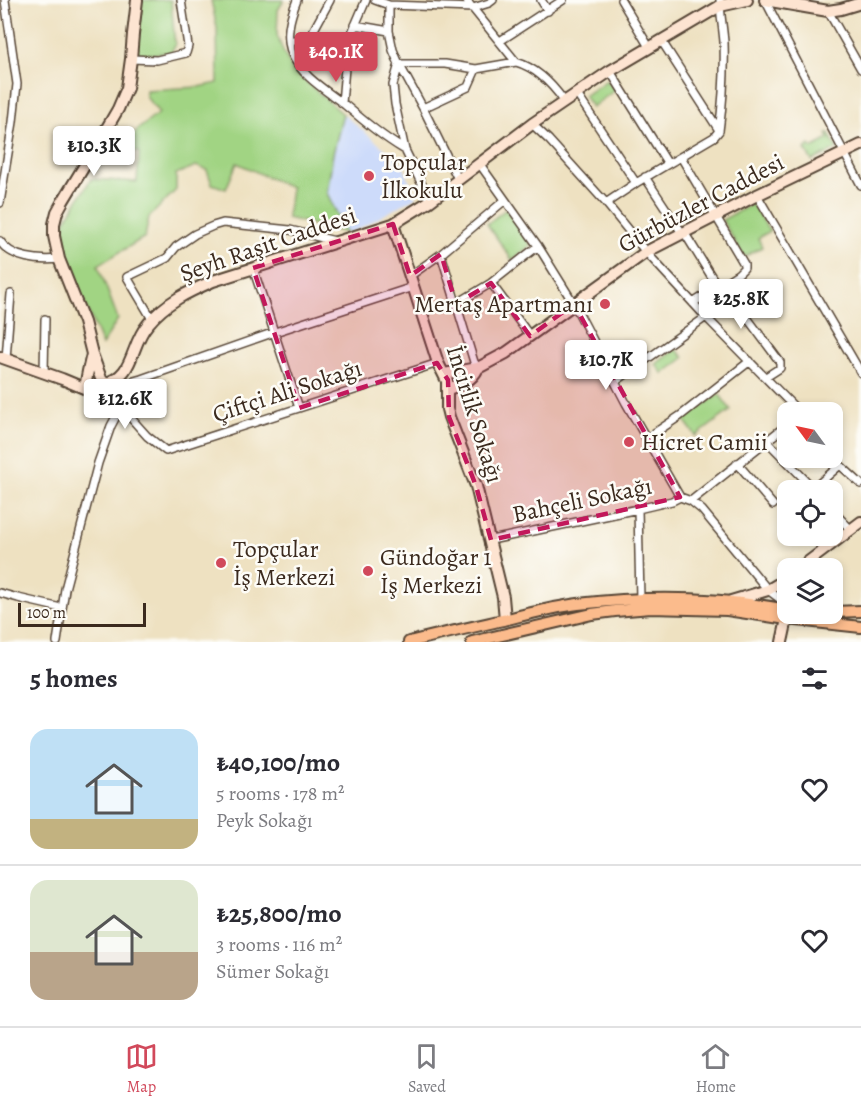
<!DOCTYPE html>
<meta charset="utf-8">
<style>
body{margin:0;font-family:Alegreya,serif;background:#f7f7f7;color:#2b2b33;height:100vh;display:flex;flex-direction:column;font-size:22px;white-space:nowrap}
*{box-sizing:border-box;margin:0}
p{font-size:20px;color:#7c7c81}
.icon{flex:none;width:33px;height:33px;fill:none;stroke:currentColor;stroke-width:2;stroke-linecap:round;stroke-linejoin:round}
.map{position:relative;height:642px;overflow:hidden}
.drawer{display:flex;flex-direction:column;background:#fff;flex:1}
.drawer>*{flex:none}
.needle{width:39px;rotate:303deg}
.controls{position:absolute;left:777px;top:402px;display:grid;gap:12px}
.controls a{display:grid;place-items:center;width:66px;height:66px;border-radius:12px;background:#fff;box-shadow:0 3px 9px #0003;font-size:30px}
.scale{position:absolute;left:18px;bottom:15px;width:128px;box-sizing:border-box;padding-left:6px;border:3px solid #3b2a1e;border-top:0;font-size:16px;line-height:21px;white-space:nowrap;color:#3b2a1e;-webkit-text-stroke:4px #fdfcf7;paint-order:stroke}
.price{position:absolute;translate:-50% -51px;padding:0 14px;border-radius:6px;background:#fff;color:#222;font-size:20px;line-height:39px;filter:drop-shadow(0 2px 3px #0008)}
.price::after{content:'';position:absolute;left:50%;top:36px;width:18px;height:14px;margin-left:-9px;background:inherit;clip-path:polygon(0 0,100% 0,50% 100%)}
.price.selected{background:#d1495b;color:#fff}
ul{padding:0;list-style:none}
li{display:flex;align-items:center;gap:18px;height:150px;padding:0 30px}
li+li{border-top:2px solid #e1e1e2}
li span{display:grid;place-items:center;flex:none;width:168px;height:120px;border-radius:18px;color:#555}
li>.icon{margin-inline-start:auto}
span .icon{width:72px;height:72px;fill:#fffc;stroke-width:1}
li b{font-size:26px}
h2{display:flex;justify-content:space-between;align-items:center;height:72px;padding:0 30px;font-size:26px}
.menu{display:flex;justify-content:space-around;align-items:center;height:84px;border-top:2px solid #e1e1e2;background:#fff;font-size:16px;color:#7c7c81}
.menu a{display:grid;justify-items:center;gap:3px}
.menu .selected{color:#d1495b}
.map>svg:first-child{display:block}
</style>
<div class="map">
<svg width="861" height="642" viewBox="0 0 861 642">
<rect width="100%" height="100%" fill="#fdfcf7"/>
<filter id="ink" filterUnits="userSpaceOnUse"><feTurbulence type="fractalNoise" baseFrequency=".0167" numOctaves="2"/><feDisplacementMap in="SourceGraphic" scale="12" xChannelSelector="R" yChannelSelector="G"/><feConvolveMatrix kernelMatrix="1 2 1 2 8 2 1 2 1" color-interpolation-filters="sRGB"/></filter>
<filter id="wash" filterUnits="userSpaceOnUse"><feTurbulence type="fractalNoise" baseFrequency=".008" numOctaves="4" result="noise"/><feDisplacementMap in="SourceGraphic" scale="24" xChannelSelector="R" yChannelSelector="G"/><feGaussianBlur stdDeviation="1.35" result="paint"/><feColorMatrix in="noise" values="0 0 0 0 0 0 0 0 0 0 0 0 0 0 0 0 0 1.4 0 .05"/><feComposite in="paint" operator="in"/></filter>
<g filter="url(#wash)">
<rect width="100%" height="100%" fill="#eee1c1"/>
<!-- built -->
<path fill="#cddbfa" d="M343,114l59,49 14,34 -59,33 -11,3 -19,-40 6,-39z"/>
<!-- green -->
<path fill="#a1d483" stroke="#6e7f50" stroke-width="1.5" d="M142,0h29l4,45 -4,7 -26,3 -9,-1 -1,-2z
M211,0h73l-6,10 -1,25 7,19 11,18 48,42 -10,40 -6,39 19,40 -59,-15 4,-30 -54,-25 -11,26 -14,-5 -5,-14 -11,-4 -20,8v16l-27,27 -4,20 -47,28 20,54 -16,26 -42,-102 6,-24 25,-40 46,3 2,-30 -15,-2 13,-20 22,-17 -13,-16v-7l53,-3 19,-4 -1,-55z
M607,80l8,10 -23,17 -8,-11z
M827,133h2l8,16 -25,12 -7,-12 5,-4 2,3 17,-9z
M752,204l18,27 -12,7 4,9 -18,10 -22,-37z
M506,209l25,36 -19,15 -25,-36z
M676,349l8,9 -21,16 -7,-10z
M719,394l12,16 -35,26 -12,-16z"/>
</g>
<g filter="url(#ink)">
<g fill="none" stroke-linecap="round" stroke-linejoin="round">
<!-- street casing -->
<g stroke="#564536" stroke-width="10">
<path id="street" d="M297,0c-7,18 -12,35 -5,54 9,22 35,37 53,51 19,16 38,32 60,45
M375,0l14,5 84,3 16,-5 4,-3
M466,0l50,62c21,6 36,22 48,39
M541,0l7,11
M621,0l28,47
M765,0l96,185
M389,5v26l4,19 6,14 24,44 35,71
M828,11l33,58
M355,25l34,6
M661,40l56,87 2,4
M289,41l17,-3 5,-3 19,-35
M500,41l63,-41
M131,59l26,1 29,-7 2,-7 -7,-46
M610,71l58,93
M576,93l60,90
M342,103l3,-35v-19l21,-49
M423,108l45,-21 8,-18 40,-7
M532,124l17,16 57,63 40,49 60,65 93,95
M719,131c4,-29 6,-59 5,-89 -1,-14 -4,-28 -4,-42
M681,157l63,107v4l-6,6 -45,29
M479,163l59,83 36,58 52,99 54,94 11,4 11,9 66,80 20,15
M645,177l37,56
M757,195l104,178
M430,201l-25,-51 -10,-46 -2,-19 6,-21h46l31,5
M0,203l13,-81 4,-38 -12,-84
M606,203l30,-20 78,-46 5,-6
M684,232l34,55
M0,241c11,18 40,20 59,18
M441,254l33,108 4,6
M253,268l46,140
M410,276l31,-22 64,-54
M491,283l39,53
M722,284l58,78v6l-14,9
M456,304l35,-21 47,-37
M152,319l-25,-42 40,-19 9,-11 19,-13 18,-8 10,-3 67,7 45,11
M6,359l5,-65
M44,373l1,-54
M615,382l91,-65
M107,386l16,-2 18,-5 134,-47 138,-45
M101,388l20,19 26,29 19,15 272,-88
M647,438l33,-22 70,-55
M766,440l49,50
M832,455l8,10 21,19
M737,463l36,42
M813,489l27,-24
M691,501l97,-77
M638,509l2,90
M832,510l19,20
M491,540l147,-31 34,-8 8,-4
M0,593l18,5 43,10
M57,642l8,-53 33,-126 13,-37 10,-19"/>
</g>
<!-- secondary casing -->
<g stroke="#564536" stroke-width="14">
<path id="secondary" d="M765,0l63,11 13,-2 20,-6
M393,224l45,139 9,18v28l2,8 27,69 27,111 2,22
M0,357l62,22 29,12 9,-1 3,-6
M444,374l34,-6 28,-15 140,-101 111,-57 104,-50
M103,384c33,-8 26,-38 45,-60 18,-22 40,-32 65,-43l180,-57 37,-23 102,-77 78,-53 110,-65 27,-6
M103,384l-11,-30 -8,-32 -25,-63 -5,-23v-12l3,-12 6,-11 37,-61 18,-31 9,-21 4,-29 2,-25 4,-34
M86,388c-1,-9 4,-24 6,-34
M448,389c12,-4 24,-8 30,-21
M800,568l61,-46
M731,601l37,-11 20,-12
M782,642l5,-23"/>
</g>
<!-- primary casing -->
<g stroke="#564536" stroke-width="14">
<path id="primary" d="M832,612l29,-1
M409,642c31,-8 63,-15 94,-22 25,-6 50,-13 75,-16 69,-8 141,-7 210,6
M472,642l120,-28 23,-3 36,-3 76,2 60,9 74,8"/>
</g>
<!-- street -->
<use href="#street" stroke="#fff" stroke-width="7"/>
<!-- secondary -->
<use href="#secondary" stroke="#fde4d1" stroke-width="10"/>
<!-- primary -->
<use href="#primary" stroke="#fbbb8c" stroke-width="10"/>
</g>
</g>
<!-- marked area -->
<path fill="#c2185b" fill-opacity="0.2" stroke="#c2185b" stroke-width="4.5" stroke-dasharray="12 8" stroke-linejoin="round" d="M393,224l17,52 31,-22 15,50 35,-21 39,53 44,-32 106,193 -189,43 -15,-54 -27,-69 -1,-37 -11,-17 -138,45 -46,-140z"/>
<!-- markers -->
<g fill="#d1495b" stroke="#fdfcf7" stroke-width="2">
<circle cx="369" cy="176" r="6"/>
<circle cx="605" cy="304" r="6"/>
<circle cx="629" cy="442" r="6"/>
<circle cx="221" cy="563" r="6"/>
<circle cx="368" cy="571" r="6"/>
</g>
<g text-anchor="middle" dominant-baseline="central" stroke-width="5" stroke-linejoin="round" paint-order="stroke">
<!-- poi labels -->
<g font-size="24" fill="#3b2a1e" stroke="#fdfcf7" text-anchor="start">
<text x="381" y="162">Topçular<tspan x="381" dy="28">İlkokulu</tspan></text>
<text x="593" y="304" text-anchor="end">Mertaş Apartmanı</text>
<text x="641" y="442">Hicret Camii</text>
<text x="233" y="549">Topçular<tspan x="233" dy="28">İş Merkezi</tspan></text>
<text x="380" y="557">Gündoğar 1<tspan x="380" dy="28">İş Merkezi</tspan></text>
</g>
<!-- street labels -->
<g font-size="24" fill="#3b2a1e" stroke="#fdfcf7">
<text transform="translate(701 203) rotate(-28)">Gürbüzler Caddesi</text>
<text transform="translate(268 244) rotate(-19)">Şeyh Raşit Caddesi</text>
<text transform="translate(287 391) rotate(-18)">Çiftçi Ali Sokağı</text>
<text transform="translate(475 414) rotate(73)">İncirlik Sokağı</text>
<text transform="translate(582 500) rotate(-12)">Bahçeli Sokağı</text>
</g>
</g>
</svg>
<div class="controls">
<a><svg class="needle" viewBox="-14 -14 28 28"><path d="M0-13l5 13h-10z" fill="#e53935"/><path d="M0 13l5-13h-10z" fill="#7c7c81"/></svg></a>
<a><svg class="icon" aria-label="locate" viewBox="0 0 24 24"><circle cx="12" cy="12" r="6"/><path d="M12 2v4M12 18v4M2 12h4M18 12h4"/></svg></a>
<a><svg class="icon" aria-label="layers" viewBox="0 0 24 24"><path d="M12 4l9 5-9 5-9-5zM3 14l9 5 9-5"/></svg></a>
</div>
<div class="scale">100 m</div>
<b class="price selected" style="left:336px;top:83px">₺40.1K</b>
<b class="price" style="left:94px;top:177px">₺10.3K</b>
<b class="price" style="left:741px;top:330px">₺25.8K</b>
<b class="price" style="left:606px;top:391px">₺10.7K</b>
<b class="price" style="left:125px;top:430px">₺12.6K</b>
</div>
<section class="drawer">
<h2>5 homes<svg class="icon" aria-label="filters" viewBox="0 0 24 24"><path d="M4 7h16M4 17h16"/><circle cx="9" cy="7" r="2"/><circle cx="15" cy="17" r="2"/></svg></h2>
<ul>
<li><span style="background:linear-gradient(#bfe0f5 75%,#c2b280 0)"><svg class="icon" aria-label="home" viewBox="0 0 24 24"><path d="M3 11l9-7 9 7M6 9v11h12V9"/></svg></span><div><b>₺40,100/mo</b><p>5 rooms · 178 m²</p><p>Peyk Sokağı</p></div><svg class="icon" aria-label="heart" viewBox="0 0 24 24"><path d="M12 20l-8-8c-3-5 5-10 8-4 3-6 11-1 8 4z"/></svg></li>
<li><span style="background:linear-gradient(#dfe7d0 60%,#b9a48a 0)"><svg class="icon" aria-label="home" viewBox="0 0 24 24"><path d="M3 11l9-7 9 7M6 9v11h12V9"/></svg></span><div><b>₺25,800/mo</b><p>3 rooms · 116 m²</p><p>Sümer Sokağı</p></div><svg class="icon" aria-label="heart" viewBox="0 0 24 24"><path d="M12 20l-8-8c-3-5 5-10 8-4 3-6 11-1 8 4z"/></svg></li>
</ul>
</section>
<nav class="menu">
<a class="selected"><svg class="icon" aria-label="map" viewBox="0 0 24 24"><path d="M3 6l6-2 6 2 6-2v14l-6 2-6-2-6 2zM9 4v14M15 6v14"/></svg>Map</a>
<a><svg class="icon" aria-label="saved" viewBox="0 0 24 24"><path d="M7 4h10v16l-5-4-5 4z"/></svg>Saved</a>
<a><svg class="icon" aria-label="home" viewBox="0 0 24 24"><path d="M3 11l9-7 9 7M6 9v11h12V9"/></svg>Home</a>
</nav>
